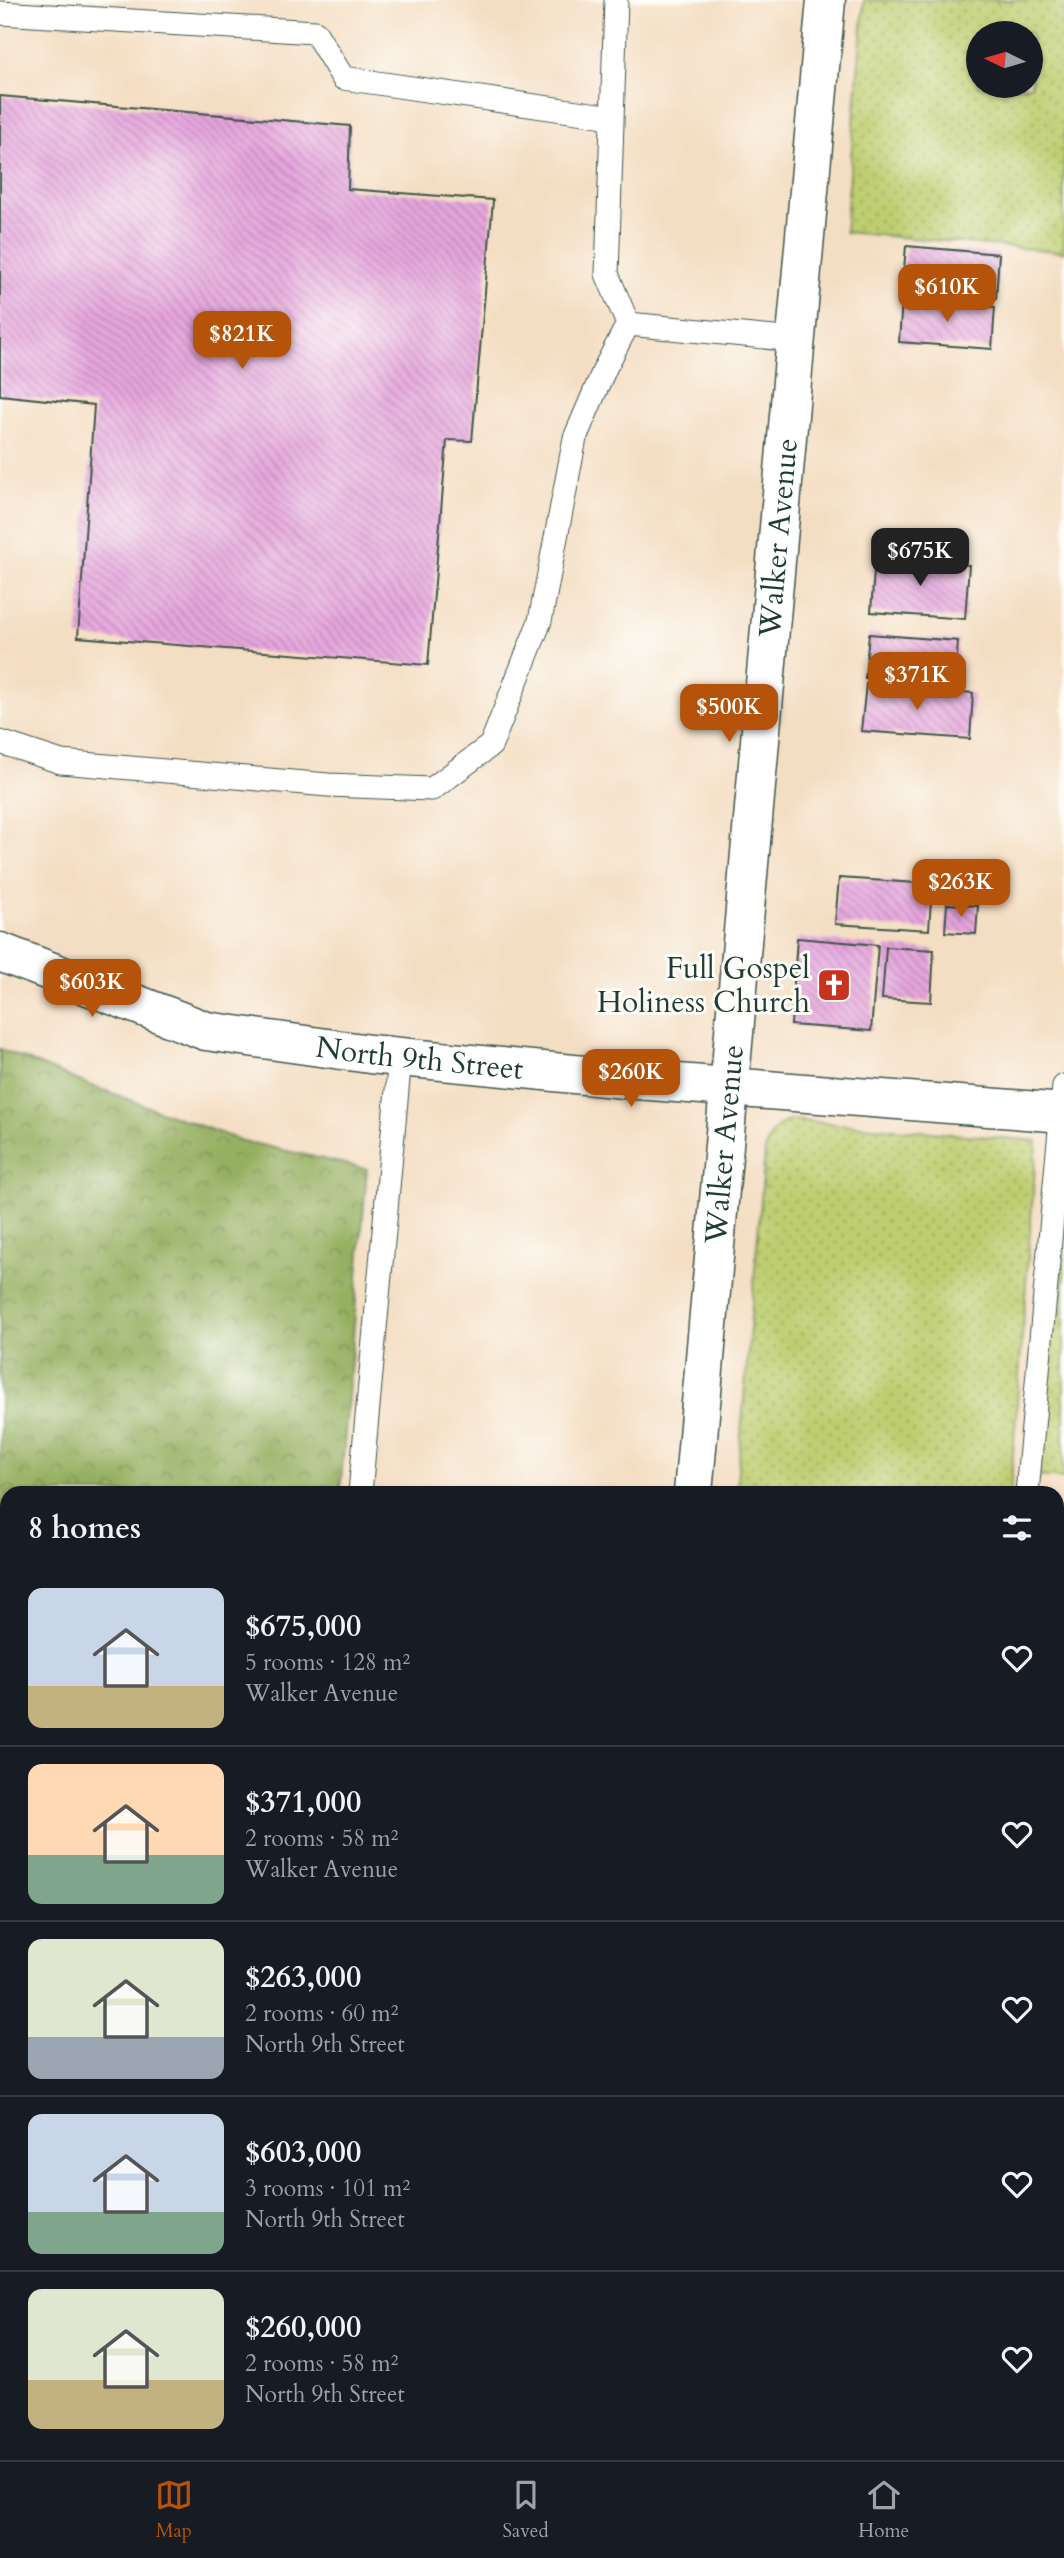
<!DOCTYPE html>
<meta charset="utf-8">
<style>
body{margin:0;font-family:Cardo,serif;background:#20242c;color:#f1f3f6;height:100vh;display:flex;flex-direction:column;font-size:26px;white-space:nowrap}
*{box-sizing:border-box;margin:0}
p{font-size:23px;color:#9ea1a6}
.icon{flex:none;width:38px;height:38px;fill:none;stroke:currentColor;stroke-width:2;stroke-linecap:round;stroke-linejoin:round}
.map{position:relative;flex:1;overflow:hidden}
.details{position:absolute;left:0px;top:1486px;width:1064px;height:975px;display:flex;flex-direction:column;background:#171b24;border-radius:21px 21px 0 0;box-shadow:0 2px 5px #0004}
.details>*{flex:none}
.needle{width:46px;rotate:275deg}
.controls{position:absolute;left:966px;top:21px;display:grid;gap:14px}
.controls a{display:grid;place-items:center;width:77px;height:77px;border-radius:50%;background:#171b24;box-shadow:0 2px 5px #0004;font-size:35px}
.price{position:absolute;translate:-50% -60px;padding:0 16px;border-radius:14px;background:#b45309;color:#fff;font-size:23px;line-height:46px;filter:drop-shadow(0 2px 4px #0008)}
.price::after{content:'';position:absolute;left:50%;top:42px;width:21px;height:16px;margin-left:-10px;background:inherit;clip-path:polygon(0 0,100% 0,50% 100%)}
.price.on{background:#222;color:#fff}
ul{padding:0;list-style:none}
li{display:flex;align-items:center;gap:21px;height:175px;padding:0 28px}
li+li{border-top:2px solid #363941}
li span{display:grid;place-items:center;flex:none;width:196px;height:140px;border-radius:14px;color:#555}
li>.icon{margin-inline-start:auto}
span .icon{width:84px;height:84px;fill:#fffc;stroke-width:1}
li b{font-size:30px}
h2{display:flex;justify-content:space-between;align-items:center;height:84px;padding:0 28px;font-size:30px}
.tabs{display:flex;justify-content:space-around;align-items:center;height:98px;border-top:2px solid #363941;background:#171b24;font-size:19px;color:#9ea1a6}
.tabs a{display:grid;justify-items:center;gap:4px}
.tabs .on{color:#b45309}
.map>svg:first-child{display:block}
</style>
<div class="map">
<svg width="1064" height="2460" viewBox="0 0 1064 2460">
<defs>
<pattern id="grass-dots" width="8" height="8" patternUnits="userSpaceOnUse" patternTransform="scale(1.75)"><rect width="8" height="8" fill="#becd6f"/><path d="M2 2h.1M6 6h.1" fill="none" stroke="#9aa85c" stroke-width="1.8" stroke-linecap="round"/></pattern>
<pattern id="forest-crowns" width="20" height="18" patternUnits="userSpaceOnUse" patternTransform="scale(1.75)"><rect width="20" height="18" fill="#96b062"/><path d="M2 6a3 3 0 1 1 6 0M12 15a3 3 0 1 1 6 0" fill="none" stroke="#7a9052"/></pattern>
<pattern id="building-back-hatch" width="6" height="6" patternUnits="userSpaceOnUse" patternTransform="scale(1.75)"><rect width="6" height="6" fill="#e6a5dd"/><path d="M-1 5l2 2M0 0l6 6M5-1l2 2" fill="none" stroke="#ba88b4"/></pattern>
</defs>
<rect width="100%" height="100%" fill="#fdfcf7"/>
<filter id="ink" filterUnits="userSpaceOnUse"><feTurbulence type="fractalNoise" baseFrequency=".0143" numOctaves="2"/><feDisplacementMap in="SourceGraphic" scale="14" xChannelSelector="R" yChannelSelector="G"/><feConvolveMatrix kernelMatrix="1 2 1 2 8 2 1 2 1" color-interpolation-filters="sRGB"/></filter>
<filter id="wash" filterUnits="userSpaceOnUse"><feTurbulence type="fractalNoise" baseFrequency=".00686" numOctaves="4" result="noise"/><feDisplacementMap in="SourceGraphic" scale="28" xChannelSelector="R" yChannelSelector="G"/><feGaussianBlur stdDeviation="1.57" result="paint"/><feColorMatrix in="noise" values="0 0 0 0 0 0 0 0 0 0 0 0 0 0 0 0 0 1.4 0 .05"/><feComposite in="paint" operator="in"/></filter>
<g filter="url(#wash)">
<rect width="100%" height="100%" fill="#f4dec3"/>
<!-- grass -->
<path fill="url(#grass-dots)" stroke="#6e8552" stroke-width="2" fill-rule="evenodd" d="M864,0h200v252l-219,-20zM1031,33v53h-53v-53z
M791,1120l246,21 -27,352h-274l29,-342c4,-16 10,-26 26,-31z
M1064,1184v294l-26,-2z
M17,2454h210l-1,6h-226z"/>
<!-- forest -->
<path fill="url(#forest-crowns)" stroke="#5a764b" stroke-width="2" d="M0,1049l84,34 155,57 128,29 -27,324h-333v961h10l-17,6z"/>
<g id="blocks">
<!-- building -->
<path fill="url(#building-back-hatch)" d="M0,96l350,30 -2,63 145,11 -21,241 -25,-1 -19,225 -350,-28 16,-232 -94,-10z
M906,246l93,8 -3,45 -94,-7z
M902,300l93,7 -3,42 -93,-7z
M875,557l94,8 -4,54 -94,-7z
M869,634l89,7 -3,44 -90,-7z
M866,684l107,9 -3,46 -109,-8z
M839,878l93,6 -3,46 -94,-6z
M947,904l31,2 -2,28 -31,-2z
M797,938l81,7 -7,86 -80,-6z
M886,947l48,3 -3,52 -49,-3z
M1057,2252l7,1v29l-7,-1z
M291,2454h145l-1,6h-145z"/>
</g>
</g>
<g filter="url(#ink)">
<use href="#blocks" fill-opacity="0" stroke="#3f5549" stroke-width="2"/>
<g fill="none" stroke-linecap="round" stroke-linejoin="round">
<!-- service casing -->
<g stroke="#3f5549" stroke-width="25">
<path id="service" d="M616,0l-9,274 21,50
M0,13l315,19 28,46 269,39
M0,742l61,20 267,23 104,4 59,-44 49,-124 35,-183 30,-70 23,-44 167,16
M360,1493l40,-436
M1027,1493l37,-407
M247,2460v-6
M939,2460l1,-6"/>
</g>
<!-- minor casing -->
<g stroke="#3f5549" stroke-width="41">
<g id="minor">
<path id="s1" d="M0,952l206,79 164,23 255,25 439,34"/>
<path id="s2" d="M693,1493l133,-1493"/>
<path d="M609,2460l1,-6"/>
</g>
</g>
<!-- service -->
<use href="#service" stroke="#fff" stroke-width="23"/>
<!-- minor -->
<use href="#minor" stroke="#fff" stroke-width="38"/>
</g>
</g>
<!-- icons -->
<defs>
<g id="church-square" transform="scale(1.75)"><rect x="-9" y="-9" width="18" height="18" rx="4" fill="#c8321e" stroke="#fdfcf7"/><path d="M-1.2-6h2.4v3.5h3.3v2.4h-3.3V6h-2.4V-.1h-3.3v-2.4h3.3Z" fill="#fff"/></g>
</defs>
<g fill-rule="evenodd">
<use href="#church-square" x="834" y="985"/>
</g>
<g text-anchor="middle" dominant-baseline="central" stroke-width="6" stroke-linejoin="round" paint-order="stroke">
<!-- street labels -->
<g font-size="30" fill="#1f3d34" stroke="#fdfcf7">
<text stroke="none"><textPath href="#s2" startOffset="959">Walker Avenue</textPath></text>
<text stroke="none"><textPath href="#s1" startOffset="436">North 9th Street</textPath></text>
<text stroke="none"><textPath href="#s2" startOffset="350">Walker Avenue</textPath></text>
</g>
<!-- poi labels -->
<g font-size="30" fill="#1f3d34" stroke="#fdfcf7" text-anchor="end">
<text x="810" y="968">Full Gospel<tspan x="810" dy="34">Holiness Church</tspan></text>
</g>
</g>
</svg>
<div class="controls">
<a><svg class="needle" viewBox="-14 -14 28 28"><path d="M0-13l5 13h-10z" fill="#e53935"/><path d="M0 13l5-13h-10z" fill="#9ea1a6"/></svg></a>
</div>
<b class="price" style="left:947px;top:324px">$610K</b>
<b class="price" style="left:242px;top:371px">$821K</b>
<b class="price on" style="left:920px;top:588px">$675K</b>
<b class="price" style="left:917px;top:712px">$371K</b>
<b class="price" style="left:729px;top:744px">$500K</b>
<b class="price" style="left:961px;top:919px">$263K</b>
<b class="price" style="left:92px;top:1019px">$603K</b>
<b class="price" style="left:631px;top:1109px">$260K</b>
<section class="details">
<h2>8 homes<svg class="icon" aria-label="filters" viewBox="0 0 24 24"><path d="M4 7h16M4 17h16"/><circle cx="9" cy="7" r="2"/><circle cx="15" cy="17" r="2"/></svg></h2>
<ul>
<li><span style="background:linear-gradient(#c9d6e8 70%,#c2b280 0)"><svg class="icon" aria-label="home" viewBox="0 0 24 24"><path d="M3 11l9-7 9 7M6 9v11h12V9"/></svg></span><div><b>$675,000</b><p>5 rooms · 128 m²</p><p>Walker Avenue</p></div><svg class="icon" aria-label="heart" viewBox="0 0 24 24"><path d="M12 20l-8-8c-3-5 5-10 8-4 3-6 11-1 8 4z"/></svg></li>
<li><span style="background:linear-gradient(#ffd9b3 65%,#7fa58c 0)"><svg class="icon" aria-label="home" viewBox="0 0 24 24"><path d="M3 11l9-7 9 7M6 9v11h12V9"/></svg></span><div><b>$371,000</b><p>2 rooms · 58 m²</p><p>Walker Avenue</p></div><svg class="icon" aria-label="heart" viewBox="0 0 24 24"><path d="M12 20l-8-8c-3-5 5-10 8-4 3-6 11-1 8 4z"/></svg></li>
<li><span style="background:linear-gradient(#dfe7d0 70%,#9aa5b1 0)"><svg class="icon" aria-label="home" viewBox="0 0 24 24"><path d="M3 11l9-7 9 7M6 9v11h12V9"/></svg></span><div><b>$263,000</b><p>2 rooms · 60 m²</p><p>North 9th Street</p></div><svg class="icon" aria-label="heart" viewBox="0 0 24 24"><path d="M12 20l-8-8c-3-5 5-10 8-4 3-6 11-1 8 4z"/></svg></li>
<li><span style="background:linear-gradient(#c9d6e8 70%,#7fa58c 0)"><svg class="icon" aria-label="home" viewBox="0 0 24 24"><path d="M3 11l9-7 9 7M6 9v11h12V9"/></svg></span><div><b>$603,000</b><p>3 rooms · 101 m²</p><p>North 9th Street</p></div><svg class="icon" aria-label="heart" viewBox="0 0 24 24"><path d="M12 20l-8-8c-3-5 5-10 8-4 3-6 11-1 8 4z"/></svg></li>
<li><span style="background:linear-gradient(#dfe7d0 65%,#c2b280 0)"><svg class="icon" aria-label="home" viewBox="0 0 24 24"><path d="M3 11l9-7 9 7M6 9v11h12V9"/></svg></span><div><b>$260,000</b><p>2 rooms · 58 m²</p><p>North 9th Street</p></div><svg class="icon" aria-label="heart" viewBox="0 0 24 24"><path d="M12 20l-8-8c-3-5 5-10 8-4 3-6 11-1 8 4z"/></svg></li>
</ul>
</section>
</div>
<nav class="tabs">
<a class="on"><svg class="icon" aria-label="map" viewBox="0 0 24 24"><path d="M3 6l6-2 6 2 6-2v14l-6 2-6-2-6 2zM9 4v14M15 6v14"/></svg>Map</a>
<a><svg class="icon" aria-label="saved" viewBox="0 0 24 24"><path d="M7 4h10v16l-5-4-5 4z"/></svg>Saved</a>
<a><svg class="icon" aria-label="home" viewBox="0 0 24 24"><path d="M3 11l9-7 9 7M6 9v11h12V9"/></svg>Home</a>
</nav>
